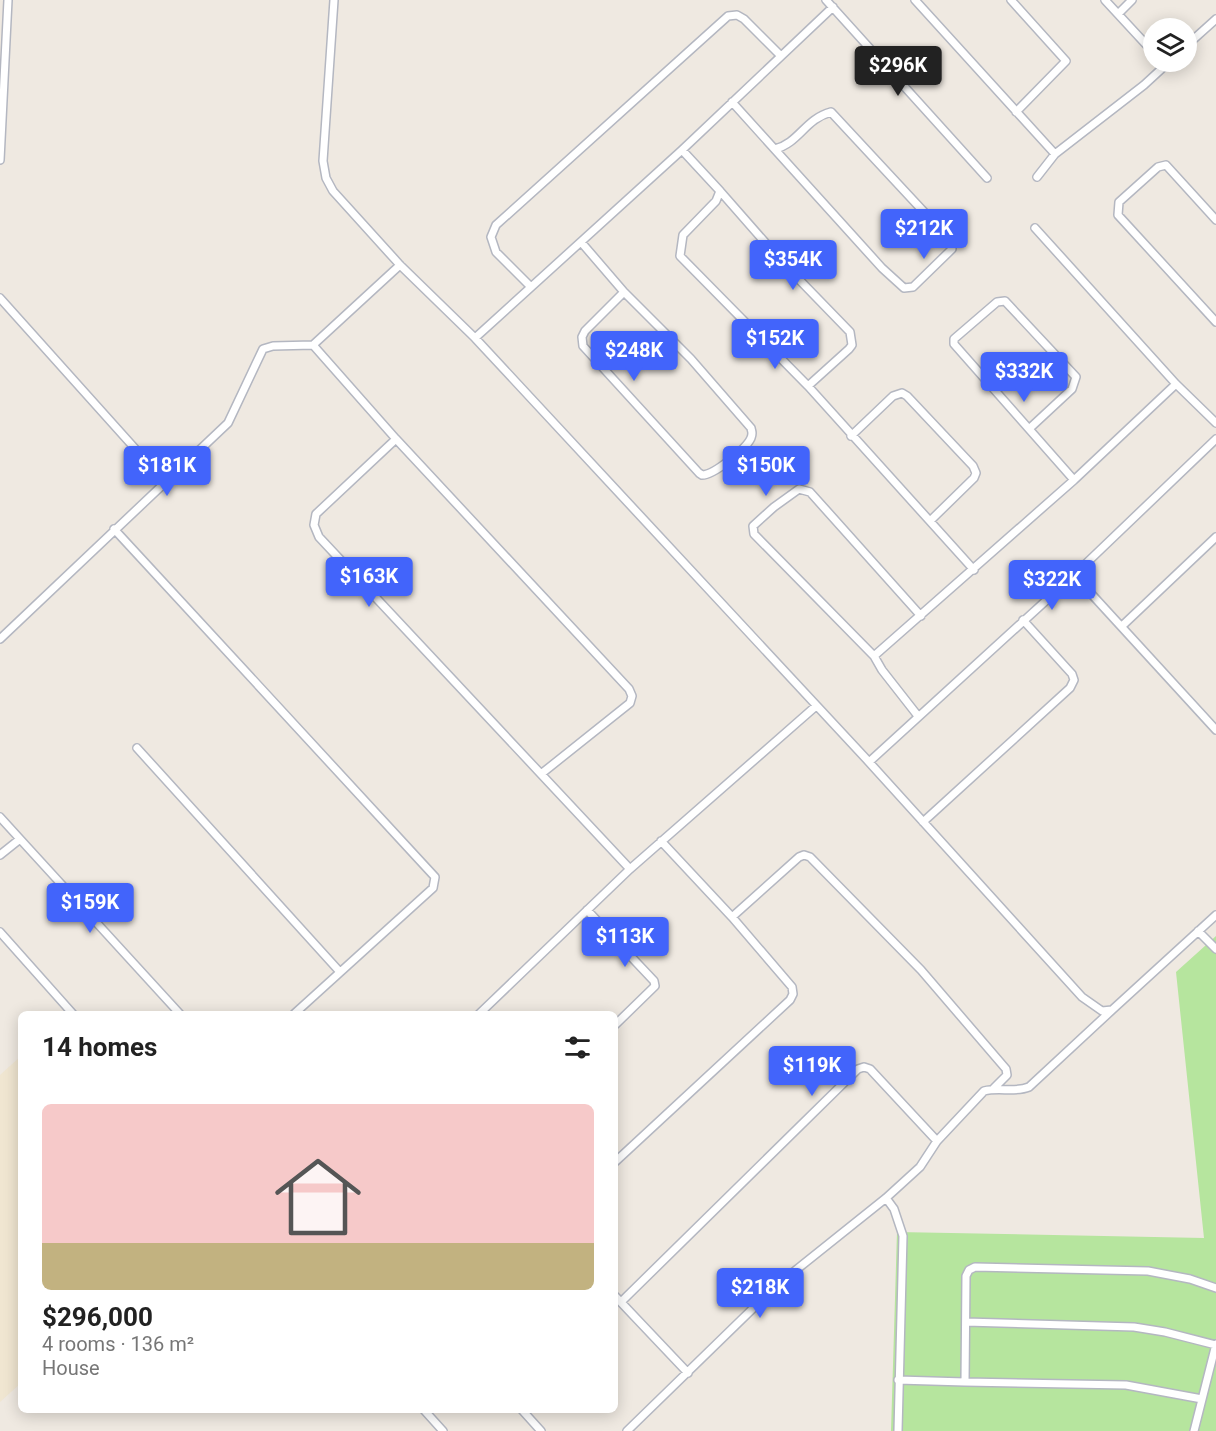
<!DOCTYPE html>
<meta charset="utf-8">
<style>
body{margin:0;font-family:Roboto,sans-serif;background:#f6f6f6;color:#222;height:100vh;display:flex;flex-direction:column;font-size:22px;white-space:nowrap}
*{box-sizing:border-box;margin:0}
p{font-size:20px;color:#767676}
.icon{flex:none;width:33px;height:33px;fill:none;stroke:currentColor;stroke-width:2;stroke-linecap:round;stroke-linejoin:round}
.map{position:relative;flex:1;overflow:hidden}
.drawer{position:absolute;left:18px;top:1011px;width:600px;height:402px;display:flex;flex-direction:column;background:#fff;border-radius:9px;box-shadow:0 3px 15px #0003}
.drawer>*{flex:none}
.controls{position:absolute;left:1143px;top:18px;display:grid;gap:12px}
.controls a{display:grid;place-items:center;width:54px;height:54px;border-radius:50%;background:#fff;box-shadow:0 3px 15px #0003;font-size:30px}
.price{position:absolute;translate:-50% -51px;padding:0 14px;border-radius:6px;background:#4264fb;color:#fff;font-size:20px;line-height:39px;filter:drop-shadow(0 2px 3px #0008)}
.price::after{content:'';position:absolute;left:50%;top:36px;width:18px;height:14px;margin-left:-9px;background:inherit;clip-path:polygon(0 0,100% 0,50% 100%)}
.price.current{background:#222;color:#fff}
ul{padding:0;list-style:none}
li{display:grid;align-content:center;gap:12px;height:318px;padding:0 24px}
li+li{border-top:2px solid #e0e0e0}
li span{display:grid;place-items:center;height:186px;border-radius:9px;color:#555}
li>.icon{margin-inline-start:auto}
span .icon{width:108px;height:108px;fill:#fffc;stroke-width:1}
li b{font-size:26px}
h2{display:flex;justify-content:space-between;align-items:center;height:72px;padding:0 24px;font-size:26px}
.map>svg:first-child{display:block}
</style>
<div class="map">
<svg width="1216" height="1431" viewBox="0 0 1216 1431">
<rect width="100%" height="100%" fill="#efe9e1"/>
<!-- education -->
<path fill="#f0e6d1" d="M21,1056v327l-21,19v-327z"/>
<!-- green -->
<path fill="#b6e59e" d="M1216,936v495h-325l6,-199 307,6 -28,-266z"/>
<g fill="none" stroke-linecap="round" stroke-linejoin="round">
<!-- street casing -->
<g stroke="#b4b7c1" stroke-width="10">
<path id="street" d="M334,0l-11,161 3,17 7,13 67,74 75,73 394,424 213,235 20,14 10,-1 104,-95
M826,0l161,178
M915,0l140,154
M1011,0l55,61 -50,51
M1105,0l49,53
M1118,14l14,-14
M1186,46l30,-27
M732,102l150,166 22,20 9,-1 39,-38 -1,-8 -120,-129c-26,7 -32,31 -56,37
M682,150l38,41 -4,10 -33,34 -3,21 128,130 166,184
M0,160l8,-160
M1037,177l18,-23 89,-69 25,-23
M720,191l64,73 66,68 2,13 -3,4 -41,37
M1216,220l-50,-55 -8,2 -39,35 -1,13 98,107
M1035,228l141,156 40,39
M581,242l43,50 67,67 60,69c1,5 2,5 0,10 -5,11 -37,37 -49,37l-3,-2 -116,-127 -1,-9 3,-6 39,-39
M400,265l-87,80 83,94 233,250 3,7 -2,7 -89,71 89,95
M531,287l-35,-35 -5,-15 5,-12 232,-209 9,-1 7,4 36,36
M0,298l165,184
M475,338l207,-188 151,-143
M1030,428l42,-39 4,-12 -71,-76 -8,1 -43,37v5l120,136
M851,436l42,-40 9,-3 5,3 66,70 3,7 -2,5 -44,43
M396,439l-80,75 -2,11 5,12 222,237
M114,529l321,348 -2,11 -139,126
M1074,575l142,155
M1122,626l94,-89
M0,639l228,-216 35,-74 10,-3 40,-1
M874,656l-120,-122 -1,-8 21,-19 25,-18 11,3 111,124
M918,716l-36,-46 -8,-14 200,-176 102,-96
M137,748l203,224
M869,762l205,-187 142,-136
M0,817l20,22
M923,822l147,-134 4,-8 -2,-6 -49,-54
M0,855l20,-16 160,175
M587,910l67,71 1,5 -40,39
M732,917l67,-60 5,-2 6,2 111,113 85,99 1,6 -13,13
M1198,931l18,18
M0,932l73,82
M479,1014l151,-145 186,-163
M937,1141l47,-50c16,-4 30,2 45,-4l83,-77
M615,1162l175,-162 3,-6 -1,-7 -60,-70 -71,-76
M886,1198l8,11 9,27 -5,195
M615,1296l73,77
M621,1302l237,-233 6,-2 6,2 67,72 -17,26 -34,31 -110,88 -149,145
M966,1322l168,5 31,5 51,13
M898,1380l67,2 1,-106 3,-6 6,-3 173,4 42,8 26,9
M965,1382l161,3 76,14
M424,1410l19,21
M522,1410l19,21
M1194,1431l22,-87"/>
</g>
<!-- street -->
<use href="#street" stroke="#fff" stroke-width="7"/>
</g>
</svg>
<div class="controls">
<a><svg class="icon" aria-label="layers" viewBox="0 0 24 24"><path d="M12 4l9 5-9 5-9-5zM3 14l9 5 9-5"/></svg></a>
</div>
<b class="price current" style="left:898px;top:97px">$296K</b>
<b class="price" style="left:924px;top:260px">$212K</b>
<b class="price" style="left:793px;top:291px">$354K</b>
<b class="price" style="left:775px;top:370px">$152K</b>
<b class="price" style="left:634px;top:382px">$248K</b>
<b class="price" style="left:1024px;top:403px">$332K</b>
<b class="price" style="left:167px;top:497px">$181K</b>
<b class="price" style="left:766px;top:497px">$150K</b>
<b class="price" style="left:369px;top:608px">$163K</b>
<b class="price" style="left:1052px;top:611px">$322K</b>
<b class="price" style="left:90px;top:934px">$159K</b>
<b class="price" style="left:625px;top:968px">$113K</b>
<b class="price" style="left:812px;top:1097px">$119K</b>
<b class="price" style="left:760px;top:1319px">$218K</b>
<section class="drawer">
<h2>14 homes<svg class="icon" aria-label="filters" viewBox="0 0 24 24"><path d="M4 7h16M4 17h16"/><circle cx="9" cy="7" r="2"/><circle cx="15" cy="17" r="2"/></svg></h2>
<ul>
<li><span style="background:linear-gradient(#f6c9c9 75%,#c2b280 0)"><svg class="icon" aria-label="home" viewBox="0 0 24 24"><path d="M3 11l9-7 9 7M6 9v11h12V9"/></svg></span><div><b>$296,000</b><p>4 rooms · 136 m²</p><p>House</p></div></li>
</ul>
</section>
</div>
